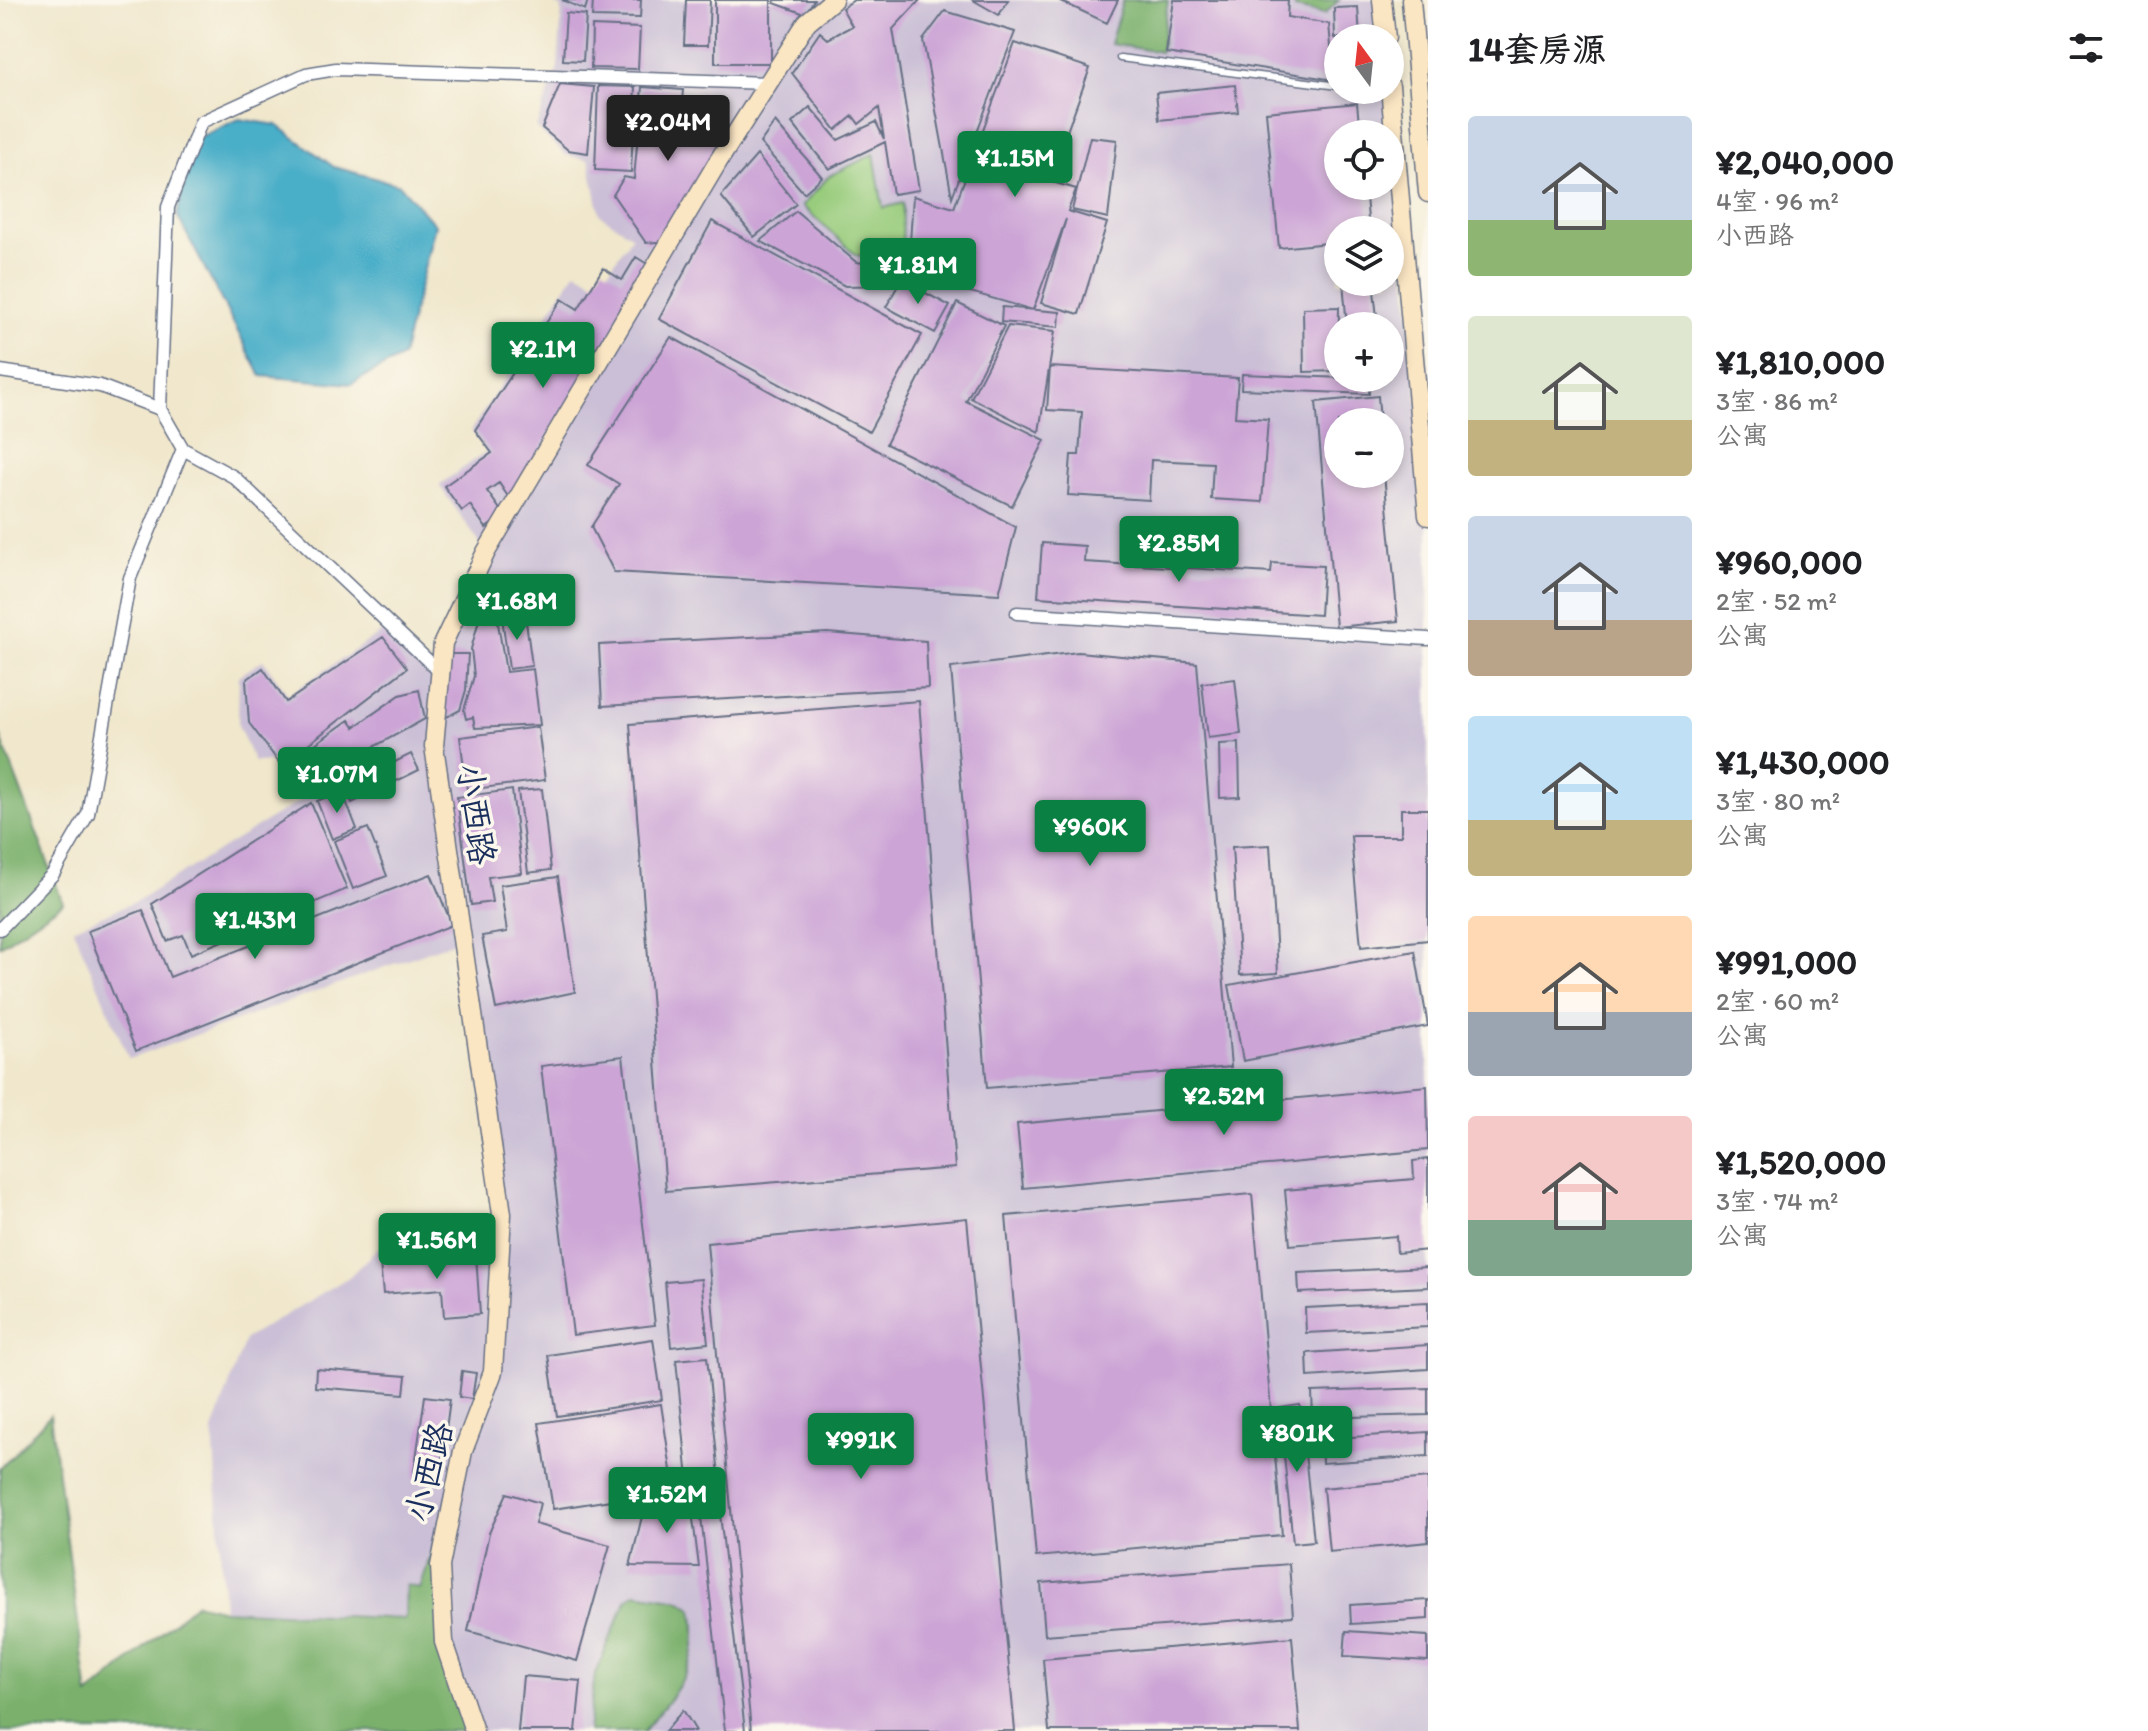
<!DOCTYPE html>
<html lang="zh">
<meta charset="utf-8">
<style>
body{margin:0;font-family:Itim,"LXGW WenKai TC",sans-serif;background:#f6f6f6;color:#202124;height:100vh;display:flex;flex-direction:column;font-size:30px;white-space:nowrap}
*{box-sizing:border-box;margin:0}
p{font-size:26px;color:#757577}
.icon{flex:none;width:44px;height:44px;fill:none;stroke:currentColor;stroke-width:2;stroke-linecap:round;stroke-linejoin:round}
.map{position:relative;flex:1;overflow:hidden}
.side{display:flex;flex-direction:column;background:#fff;width:720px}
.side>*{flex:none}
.needle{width:52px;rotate:345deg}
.fabs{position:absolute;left:1324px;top:24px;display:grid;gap:16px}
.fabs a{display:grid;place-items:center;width:80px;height:80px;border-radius:50%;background:#fff;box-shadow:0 4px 12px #0003;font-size:40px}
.price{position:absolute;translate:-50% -68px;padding:0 18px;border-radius:8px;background:#0b8043;color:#fff;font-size:26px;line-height:52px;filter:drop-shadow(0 2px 4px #0008)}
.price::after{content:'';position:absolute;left:50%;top:48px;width:24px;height:18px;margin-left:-12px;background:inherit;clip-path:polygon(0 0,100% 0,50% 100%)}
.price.current{background:#222;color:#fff}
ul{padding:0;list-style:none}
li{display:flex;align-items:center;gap:24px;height:200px;padding:0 40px}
li span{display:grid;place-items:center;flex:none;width:224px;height:160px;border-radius:8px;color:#555}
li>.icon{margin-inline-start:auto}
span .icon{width:96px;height:96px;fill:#fffc;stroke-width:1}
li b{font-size:34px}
h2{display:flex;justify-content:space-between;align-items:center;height:96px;padding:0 40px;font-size:34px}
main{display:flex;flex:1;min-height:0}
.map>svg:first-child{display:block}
</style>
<main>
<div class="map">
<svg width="1428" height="1731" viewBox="0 0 1428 1731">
<rect width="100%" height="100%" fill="#fbf7ec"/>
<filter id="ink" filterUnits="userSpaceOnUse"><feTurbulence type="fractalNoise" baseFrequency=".0125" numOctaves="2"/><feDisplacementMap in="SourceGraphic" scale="16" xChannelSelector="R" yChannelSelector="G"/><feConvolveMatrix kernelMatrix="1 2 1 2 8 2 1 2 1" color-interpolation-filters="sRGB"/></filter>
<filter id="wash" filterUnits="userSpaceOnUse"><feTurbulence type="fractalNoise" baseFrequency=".006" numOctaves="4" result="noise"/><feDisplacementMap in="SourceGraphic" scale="32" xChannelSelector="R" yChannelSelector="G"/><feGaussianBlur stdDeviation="1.8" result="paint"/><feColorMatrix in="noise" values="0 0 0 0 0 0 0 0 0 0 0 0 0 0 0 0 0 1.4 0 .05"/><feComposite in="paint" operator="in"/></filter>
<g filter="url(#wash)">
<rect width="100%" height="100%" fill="#f0e7cc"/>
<!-- industrial -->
<path fill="#cabfd6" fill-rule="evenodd" d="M548,0h834l4,38h-48v52h52l38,425v1216h-954l-30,-89 -4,-76 19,-104 -39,127 -14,-3v33l-182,-9 -11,-179 32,-92 104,-62 29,-29 123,-10 -41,-298 -331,119 -56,-131 62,-26 189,-116 -16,-25 -54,1 -16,-37 1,-49 24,-16 25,35 97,-65 27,29 18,10 56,-117 -47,-67 47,-33 -15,-22 105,-159 23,14 33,-49 -32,-21 -11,-55 -23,-5 -30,-27 22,-61 4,-59zM1338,134h52v52h-52zM1338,230h52v52h-52zM1338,326h52v52h-52zM1338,422h52v52h-52z"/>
<!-- green -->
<path fill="#99cc7d" stroke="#5a7e6e" stroke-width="2" d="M874,154l9,54 20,-5 -1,58 -46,-6 -54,-49 27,-30z"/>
<!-- forest -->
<path fill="#7ab06c" stroke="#4a7065" stroke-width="2" d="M1123,0h45l-7,52 -51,-8z
M1295,0h44l-14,14 -30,-6z
M0,735l63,168 -63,43z
M50,1415l38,281 108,-93 28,7 181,9 1,-34 14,4 43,-138 -23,115 4,76 30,89h-474v-262z
M636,1593l44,7 13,9c10,55 -16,82 -49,122h-56l7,-57 32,-75z"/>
<!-- water -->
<path fill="#49aec8" stroke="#326e93" stroke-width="2" d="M239,119l38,6 57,42 66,18 35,40 -33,132 -51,27 -90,-8 -84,-161 18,-76z"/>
<g id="blocks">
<!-- building -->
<path fill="#cca4d6" d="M562,0h26l-3,10z
M593,0h48l-1,18 -48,-1z
M686,0h24l-2,45h-24z
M715,0h56v63h-56z
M775,0h39l-9,14 -31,-11z
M854,0h66l-27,29 26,161 -26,4 -8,-52 -56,27 -37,-46 18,-16 28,33 38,-18 8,17 -5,-31 -20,16 -6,-8 -17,14 -44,-57 28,-41 8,7 24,-13 -10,-18z
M973,0h35l-9,15z
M1058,0h60l-11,23z
M1174,0h114l-1,17 42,7 5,56 -168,-27z
M1358,7l2,31h-25l-1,-30z
M945,11l70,21 -63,165 -29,-157z
M566,13l20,2 -3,46 -20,-1z
M592,26l48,2 -2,41 -47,-1z
M1015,43l75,25 -41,113 27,8 -8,22 39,12 -28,91 -38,-11 25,-84 -33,91 -125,-36 5,-78 41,12z
M560,84l34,3 -6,66 -20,-3 -26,-22z
M1235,85l3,27 -79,8 -3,-27z
M598,86l37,1 -4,85 -36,-2z
M642,87l41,3 -2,22 52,17 -66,112 -21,2 -33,-48 11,-18 10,2z
M1357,103l3,31h-22v52h27l4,44h-31v12l-59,6 -13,-136z
M775,122l47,55 -18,16 -44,-50z
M1090,137l27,3 -9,78 -36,-8z
M757,155l39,49 -42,33 -33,-41z
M796,211l60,51 35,4 1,19 -47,1 -85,-45z
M712,221l210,114 -53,97 -210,-113z
M636,257l16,10 -143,231 -10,-15 -12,8 17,24 -18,13 -16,-23 -8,6 -18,-25 48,-33 -17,-23 87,-131 16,10 25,-41 19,12z
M901,280l49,26 -15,27 -49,-26z
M1343,282h30l5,44h-31z
M957,303l47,23 -38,75 79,39 -33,66 -126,-62z
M1002,307l58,5 -1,15 -58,-5z
M1339,307l-1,64 -34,1 -1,-64z
M1008,326l47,5 -16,101 -68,-34z
M671,337l345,190 -17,67 -385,-22 -23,-45 28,-43 -31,-19z
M1050,367l188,11 -3,39 33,2 -6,83 -51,-3 2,-36 -62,-3 -2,40 -81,-5 3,-40h8l3,-43 -35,-2z
M1242,374l128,5 -1,15 -128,-5z
M1378,396l2,26h-42v52h46l14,147 -62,6 -20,-225z
M1042,543l43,3 -1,16 187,11 1,-10 51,3 -3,49 -282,-18z
M525,614l7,52 -23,3 -7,-52z
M497,617l9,55 27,-3 7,56 -65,3 -2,-11 -7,2 -2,-9 10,-34 -3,-27 8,-29z
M827,633l99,8 2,47 -326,18 -3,-61z
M383,637l24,31 -126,97 -32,-42 -3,-43 17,-12 23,34z
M1078,652l119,11 34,404 -244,21 -36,-420z
M450,654h18l-2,36 -6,20 -17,9z
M1235,679l6,55 -33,4 -6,-55z
M419,690l6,29 -101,55 -16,-25 41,-29 5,7 46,-32z
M919,701l36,467 -289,23 -36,-467z
M538,727l7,53 -78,10 -7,-53z
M1239,743l1,54 -20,1 -1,-54z
M411,754l8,16 -67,33 -8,-16z
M542,789l9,81 -23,3 -10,-82z
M512,790l10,83 -34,4 4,25 -21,3 -14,-108z
M342,791l15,38 -25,10 -15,-38z
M311,803l36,86 -156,65 -8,-19 -16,6 -15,-37z
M1401,809h27v131l-67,7 -10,-111h50z
M368,828l19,48 -34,13 -19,-48z
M1270,845l8,128 -38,2 -8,-128z
M431,874l21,51 -316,126 -48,-120 55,-21 27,67z
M558,877l17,115 -79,17 -14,-73 25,-4 -7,-47z
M1415,951l13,75 -185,35 -14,-76z
M623,1056l32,269 -82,10 -32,-269z
M1427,1086l1,64 -405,38 -6,-64z
M1428,1159v91l-31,3 -1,-17 -106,9 -5,-55 129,-11 -1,-18z
M1252,1194l30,341 -246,22 -30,-341z
M967,1218l48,513h-264l-44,-488z
M476,1255l4,59 -36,3 -2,-28 -59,5 -3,-31z
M1428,1267v20l-129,6 -1,-20z
M701,1279l7,64 -37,4 -6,-65z
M1428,1302v25l-122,6 -1,-25z
M653,1339l9,61 -105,16 -9,-61z
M1428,1345v24l-120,8 -1,-24z
M707,1357l12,119 -31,3 -12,-119z
M316,1369l90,7 -2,18 -89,-7z
M462,1371l14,2 -4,26 -13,-2z
M1428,1388v27l-115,3 -1,-26z
M425,1396l25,3 -11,83 -26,-3z
M661,1404l13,86 -121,19 -14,-86z
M1300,1405l14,136 -21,2 -14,-135z
M1428,1432v24l-106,7 -1,-24z
M1428,1478v64l-99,10 -6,-64z
M717,1488l28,243h-20l-27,-241z
M507,1493l33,10 -5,21 75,21 -33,116 -109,-30 21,-98z
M690,1495l9,72 -69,-1 16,-66z
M1289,1564l4,52 -248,19 -4,-52z
M1428,1600v19l-77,5 -1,-19z
M1346,1631l82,5v25l-84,-5z
M1292,1637l8,94h-251l-6,-72z
M523,1676l58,5 -5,50h-58z
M683,1710l13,21h-31z"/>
</g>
</g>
<g filter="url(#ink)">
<use href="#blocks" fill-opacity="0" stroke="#666f84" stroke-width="2"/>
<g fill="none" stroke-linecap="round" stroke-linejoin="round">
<!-- lane casing -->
<g stroke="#666f84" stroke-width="9">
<path id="lane" d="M1120,58l218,28
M1367,90l20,3"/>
</g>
<!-- street casing -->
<g stroke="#666f84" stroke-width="15">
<path id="street" d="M0,371l100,15 60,23
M1017,613l411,26
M440,672l-206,-195 -51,-28 -23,-40 8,-202 33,-85 105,-48 30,-5 432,14
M0,929l53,-55 35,-60 42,-236 53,-129"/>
</g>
<!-- secondary casing -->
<g stroke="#666f84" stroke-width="21">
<path id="secondary" d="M1382,0l4,38
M1411,0l17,193
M1390,86l38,430
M474,1731l-30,-89 -4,-76 23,-115 30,-79 9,-158 -68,-468 9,-103 43,-91 233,-392 88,-138 26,-22"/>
</g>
<!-- lane -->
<use href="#lane" stroke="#fff" stroke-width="6"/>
<!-- street -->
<use href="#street" stroke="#fff" stroke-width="12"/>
<!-- secondary -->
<use href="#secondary" stroke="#fbe6c4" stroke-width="18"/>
</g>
</g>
<g text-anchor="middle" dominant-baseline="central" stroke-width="7" stroke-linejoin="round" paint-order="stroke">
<!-- street labels -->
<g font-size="34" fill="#1b2f5e" stroke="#fbf7ec">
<text transform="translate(476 814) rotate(82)">小西路</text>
<text transform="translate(429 1472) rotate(-76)">小西路</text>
</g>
</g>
</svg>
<div class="fabs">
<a><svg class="needle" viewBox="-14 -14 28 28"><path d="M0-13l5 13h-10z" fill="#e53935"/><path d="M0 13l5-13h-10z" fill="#757577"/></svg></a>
<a><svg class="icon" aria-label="locate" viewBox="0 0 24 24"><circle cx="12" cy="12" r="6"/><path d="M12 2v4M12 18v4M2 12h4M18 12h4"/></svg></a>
<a><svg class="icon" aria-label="layers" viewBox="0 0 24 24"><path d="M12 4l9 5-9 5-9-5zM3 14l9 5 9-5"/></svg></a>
<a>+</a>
<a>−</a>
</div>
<b class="price current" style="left:668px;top:163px">¥2.04M</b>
<b class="price" style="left:1015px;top:199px">¥1.15M</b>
<b class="price" style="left:918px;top:306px">¥1.81M</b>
<b class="price" style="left:543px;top:390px">¥2.1M</b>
<b class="price" style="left:1179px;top:584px">¥2.85M</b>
<b class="price" style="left:517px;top:642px">¥1.68M</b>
<b class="price" style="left:337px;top:815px">¥1.07M</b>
<b class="price" style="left:1090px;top:868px">¥960K</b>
<b class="price" style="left:255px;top:961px">¥1.43M</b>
<b class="price" style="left:1224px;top:1137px">¥2.52M</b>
<b class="price" style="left:437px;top:1281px">¥1.56M</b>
<b class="price" style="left:1297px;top:1474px">¥801K</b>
<b class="price" style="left:861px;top:1481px">¥991K</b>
<b class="price" style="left:667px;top:1535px">¥1.52M</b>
</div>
<section class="side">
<h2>14套房源<svg class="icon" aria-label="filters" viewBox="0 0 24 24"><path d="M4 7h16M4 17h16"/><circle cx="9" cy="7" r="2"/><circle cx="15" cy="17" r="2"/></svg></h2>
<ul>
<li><span style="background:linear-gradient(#c9d6e8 65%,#8fb573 0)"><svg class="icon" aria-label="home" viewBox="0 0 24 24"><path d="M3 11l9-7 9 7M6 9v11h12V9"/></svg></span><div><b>¥2,040,000</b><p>4室 · 96 m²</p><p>小西路</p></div></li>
<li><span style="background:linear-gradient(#dfe7d0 65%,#c2b280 0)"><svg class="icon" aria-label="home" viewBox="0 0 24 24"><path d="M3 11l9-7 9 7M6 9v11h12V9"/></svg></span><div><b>¥1,810,000</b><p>3室 · 86 m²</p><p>公寓</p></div></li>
<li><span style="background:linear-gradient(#c9d6e8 65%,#b9a48a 0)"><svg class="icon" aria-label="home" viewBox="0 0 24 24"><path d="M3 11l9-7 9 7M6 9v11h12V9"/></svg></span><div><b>¥960,000</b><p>2室 · 52 m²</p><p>公寓</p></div></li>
<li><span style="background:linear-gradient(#bfe0f5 65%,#c2b280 0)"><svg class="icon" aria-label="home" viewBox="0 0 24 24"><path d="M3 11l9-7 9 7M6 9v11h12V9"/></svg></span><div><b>¥1,430,000</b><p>3室 · 80 m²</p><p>公寓</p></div></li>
<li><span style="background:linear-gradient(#ffd9b3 60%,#9aa5b1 0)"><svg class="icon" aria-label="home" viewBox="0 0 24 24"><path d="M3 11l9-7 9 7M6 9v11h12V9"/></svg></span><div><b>¥991,000</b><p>2室 · 60 m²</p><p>公寓</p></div></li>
<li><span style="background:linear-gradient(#f6c9c9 65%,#7fa58c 0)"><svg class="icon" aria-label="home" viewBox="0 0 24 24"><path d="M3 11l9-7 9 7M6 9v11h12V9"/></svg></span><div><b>¥1,520,000</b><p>3室 · 74 m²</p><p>公寓</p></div></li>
</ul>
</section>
</main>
